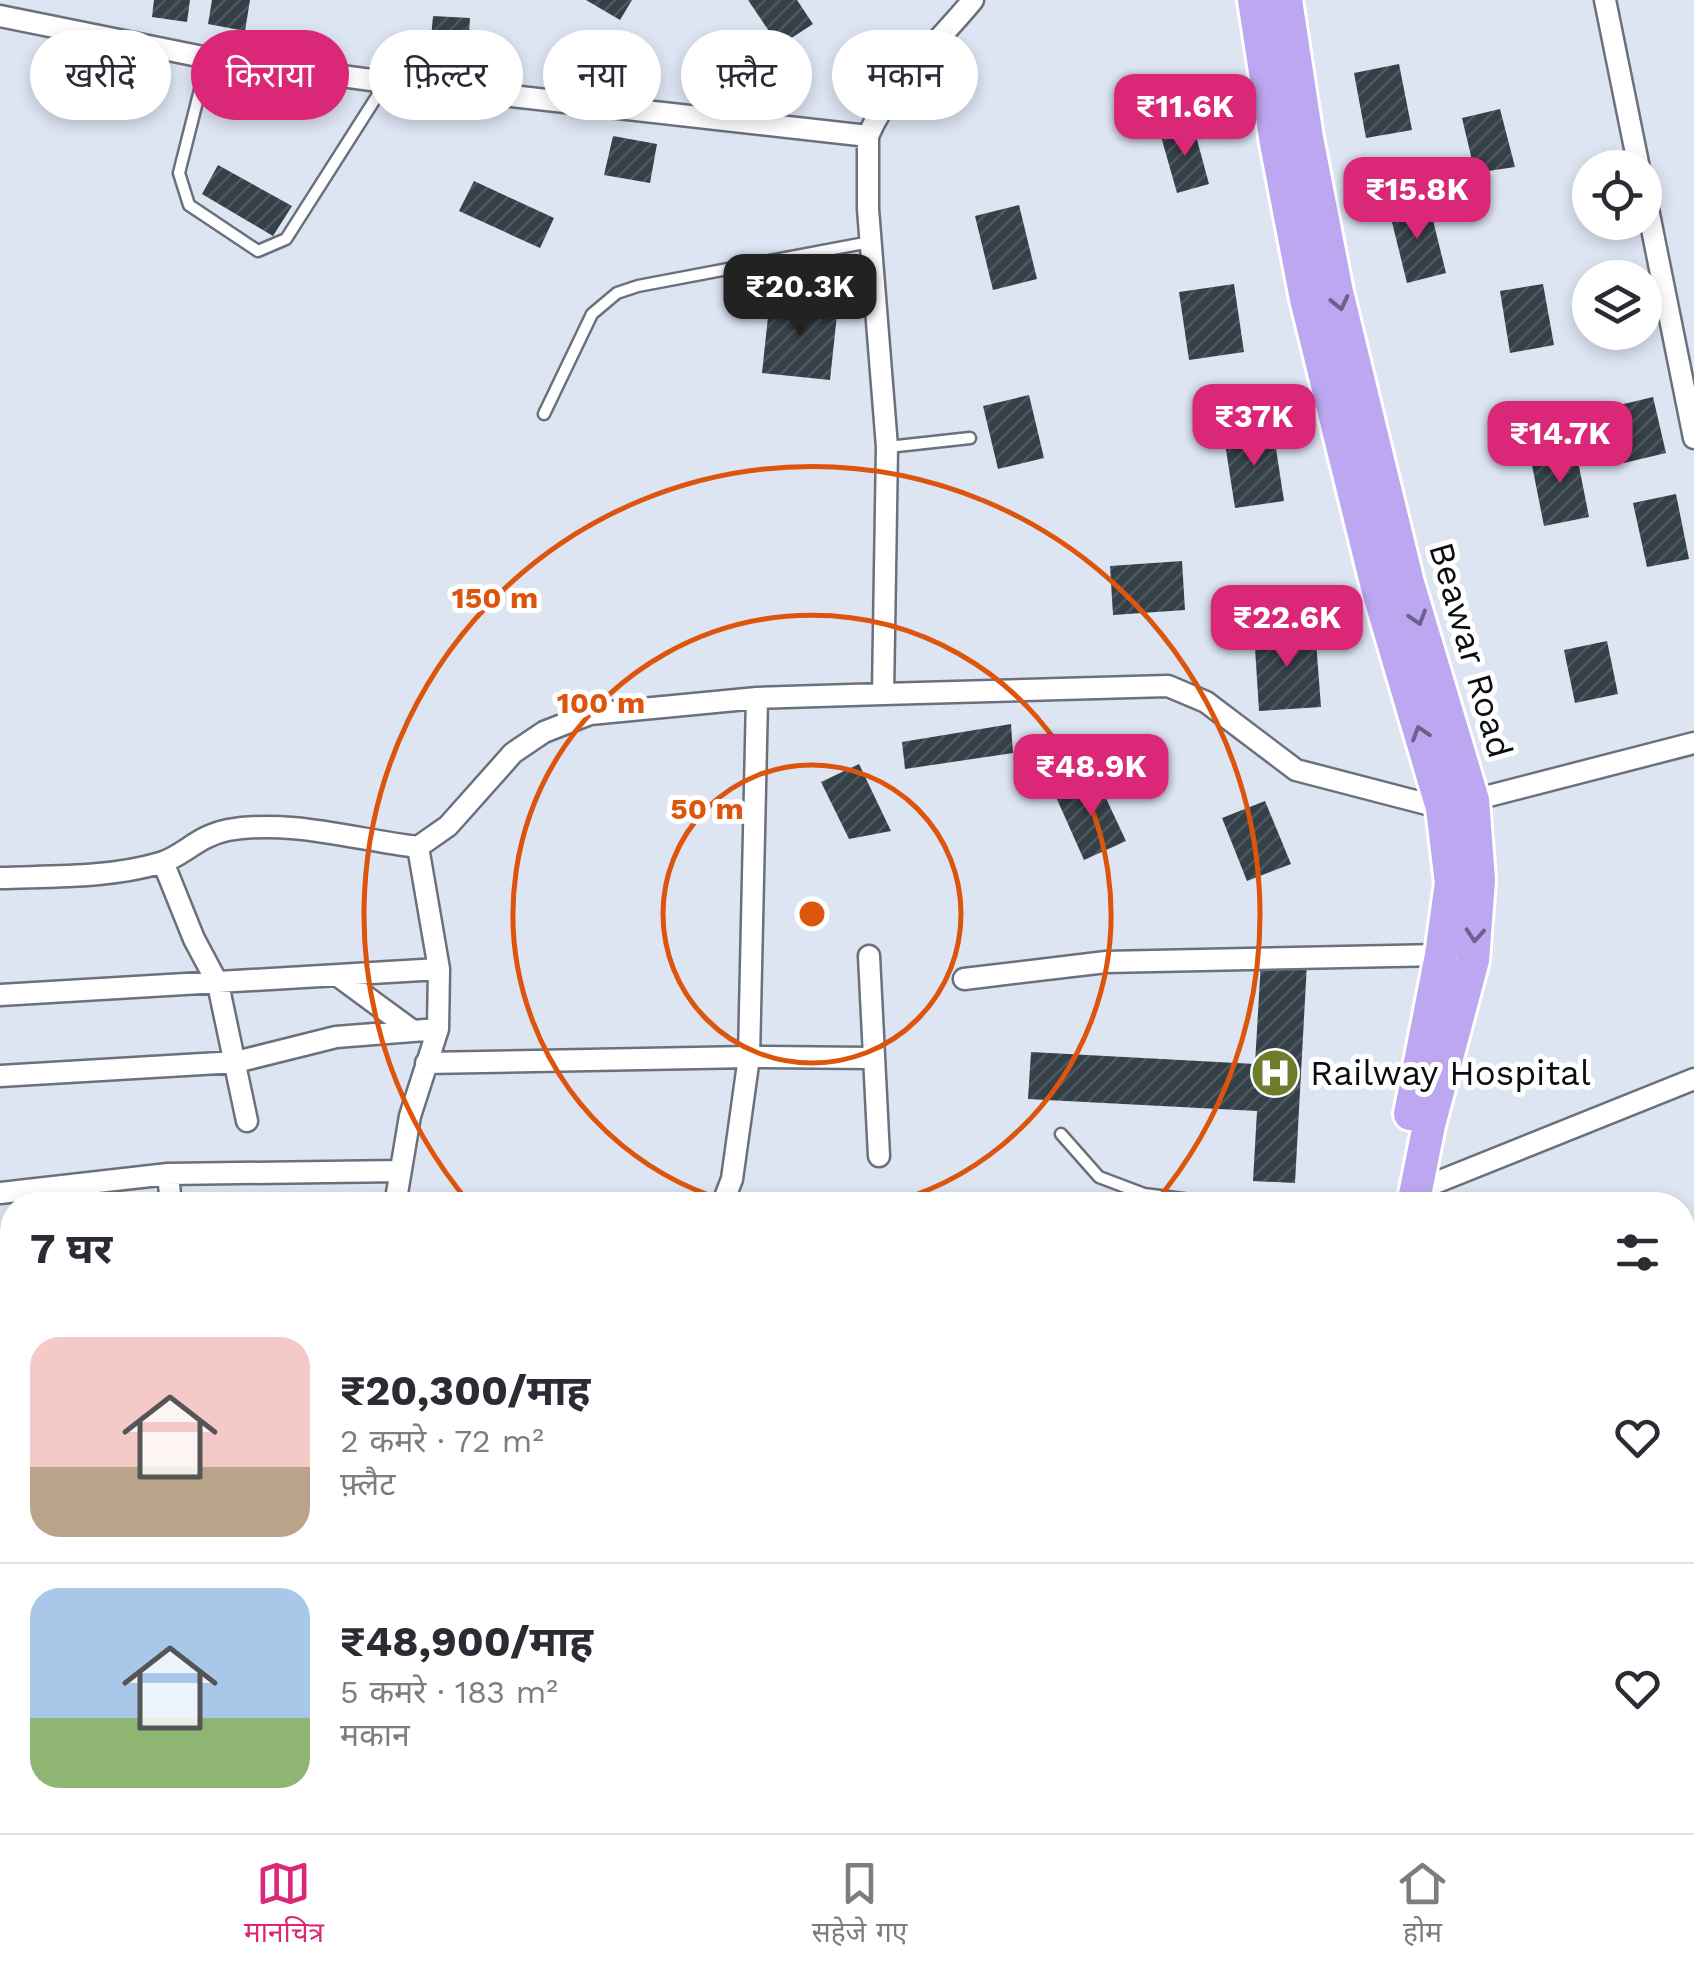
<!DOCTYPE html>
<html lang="hi">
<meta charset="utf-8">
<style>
body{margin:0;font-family:"Work Sans","Noto Sans Devanagari",sans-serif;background:#f2f2f3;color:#2b2b33;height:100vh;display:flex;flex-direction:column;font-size:38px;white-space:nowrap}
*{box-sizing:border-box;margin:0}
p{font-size:32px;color:#7c7c81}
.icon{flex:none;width:55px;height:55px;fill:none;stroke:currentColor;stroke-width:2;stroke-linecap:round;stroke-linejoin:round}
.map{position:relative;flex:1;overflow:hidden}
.details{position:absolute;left:0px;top:1192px;width:1695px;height:642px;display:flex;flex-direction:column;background:#fff;border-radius:40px 40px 0 0;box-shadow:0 5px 15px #0003}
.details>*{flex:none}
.banner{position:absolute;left:30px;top:30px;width:1000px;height:90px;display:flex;gap:20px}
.tools{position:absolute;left:1572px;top:150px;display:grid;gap:20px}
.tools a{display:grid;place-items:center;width:90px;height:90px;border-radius:50%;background:#fff;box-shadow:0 5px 15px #0003;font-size:50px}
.price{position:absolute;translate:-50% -85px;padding:0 22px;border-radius:20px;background:#db2777;color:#fff;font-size:32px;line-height:65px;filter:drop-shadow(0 2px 5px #0008)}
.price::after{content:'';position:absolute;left:50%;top:60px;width:30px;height:22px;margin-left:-15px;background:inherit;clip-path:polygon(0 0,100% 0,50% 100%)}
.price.current{background:#222;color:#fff}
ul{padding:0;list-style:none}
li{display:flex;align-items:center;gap:30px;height:250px;padding:0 30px}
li+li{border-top:2px solid #e1e1e2}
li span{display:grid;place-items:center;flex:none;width:280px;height:200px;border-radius:30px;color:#555}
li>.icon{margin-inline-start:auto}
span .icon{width:120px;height:120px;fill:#fffc;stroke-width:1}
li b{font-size:42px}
h2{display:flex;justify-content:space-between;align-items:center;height:120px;padding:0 30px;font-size:42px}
.tag{padding:0 35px;border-radius:45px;background:#fff;box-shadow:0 5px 15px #0003;font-size:35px;line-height:90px}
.tag.current{background:#db2777;color:#fff}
.dock{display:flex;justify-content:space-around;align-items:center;height:140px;border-top:2px solid #e1e1e2;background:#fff;font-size:28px;color:#7c7c81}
.dock a{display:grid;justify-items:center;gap:5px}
.dock .current{color:#db2777}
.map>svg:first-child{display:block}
</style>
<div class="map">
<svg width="1694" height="1833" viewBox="0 0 1694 1833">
<defs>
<pattern id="building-hatch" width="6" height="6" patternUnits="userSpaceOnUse" patternTransform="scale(2.5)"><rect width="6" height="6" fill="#354149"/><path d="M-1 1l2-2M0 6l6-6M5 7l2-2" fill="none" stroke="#4f585f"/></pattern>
</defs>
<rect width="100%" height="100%" fill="#dde4f2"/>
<!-- building -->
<path fill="url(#building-hatch)" d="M154,0h36l-3,22 -35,-5z
M212,0h38l-5,31 -37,-7z
M586,0h46l-12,20z
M748,0h49l16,24 -34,22z
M433,16l37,2 -3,45 -38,-3z
M1399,64l13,66 -46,8 -12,-65z
M1500,109l15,58 -40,6 -13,-55z
M1193,125l16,59 -32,9 -17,-60z
M613,136l44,8 -7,39 -46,-8z
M218,165l74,41 -19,30 -71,-42z
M474,181l80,37 -14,30 -81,-37z
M1428,200l18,73 -39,10 -18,-73z
M1019,205l18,74 -44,11 -18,-74z
M1234,284l10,68 -55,8 -10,-68z
M1543,284l11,61 -44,8 -10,-62z
M770,298l68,7 -8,75 -68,-7z
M1029,395l15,63 -46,11 -15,-63z
M1653,397l13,56 -42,10 -13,-56z
M1273,429l11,72 -49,7 -11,-71z
M1575,446l14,71 -45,9 -14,-71z
M1676,494l13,65 -42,8 -14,-64z
M1182,561l3,49 -72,5 -3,-49z
M1315,628l6,79 -62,4 -5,-79z
M1607,641l11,53 -43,9 -11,-53z
M1011,724l2,29 -108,16 -3,-27z
M859,764l32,67 -42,8 -28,-57z
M1097,779l29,62 -42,19 -28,-63z
M1265,801l26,63 -44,17 -25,-63z
M1261,961l46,2 -12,220 -42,-2 4,-70 -229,-12 3,-47 224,12z
M1682,1356h12v30h-12z
M315,1822h43l-2,11h-42z
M538,1822h36l-1,11h-37z"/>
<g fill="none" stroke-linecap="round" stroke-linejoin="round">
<!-- service casing -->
<g stroke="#6a707c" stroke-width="15">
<path id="service" d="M208,58l-29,115 10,32 69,46 28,-12 100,-157
M544,414l48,-100 25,-21 21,-7 232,-44
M888,447l82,-9
M1061,1134l38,43 45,17 86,11"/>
</g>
<!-- minor casing -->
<g stroke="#6a707c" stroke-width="25">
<path id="minor" d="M1605,0l34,168
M0,16l208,42 178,24 482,54c23,-53 69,-92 105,-136
M868,136v73l19,238 -4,247 285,-8 38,16 90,68 146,38 252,-65
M1645,194l49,244
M163,862l31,77 24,45 29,137
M0,878c52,-2 109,0 160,-15 24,-7 37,-27 68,-33 63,-11 128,10 190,17l30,-21 65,-73 31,-21 46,-18 167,-16 126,-4
M869,956l10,200
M338,976l75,55
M964,979l142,-17 335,-7
M0,995l439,-26
M426,1063l323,-6 123,1
M0,1076l236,-14 100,-25 102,-8
M168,1174l3,31
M1415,1191l279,-112
M0,1193l168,-19 232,-3
M82,1205l1,-21
M395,1205l15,-89 28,-87 1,-60 -21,-122
M722,1205l10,-26 17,-122 8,-359
M0,1433l12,1
M1682,1478l12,-5
M1682,1714h12
M103,1833l2,-11
M284,1833l1,-11
M381,1833l1,-11
M446,1833l1,-11
M528,1833l2,-11
M695,1833l1,-11
M913,1833v-11
M1149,1833l1,-11
M1644,1833l10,-11"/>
</g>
<!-- primary casing -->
<g stroke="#fff" stroke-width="38">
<path id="primary" d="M1254,0l22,143 30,156 72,292 64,217 9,75 -10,72 -31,159
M1286,0l21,138 30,154 71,291 65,217 6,80 -6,80 -44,165 -16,80
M1286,1833l2,-11
M1314,1833l1,-11"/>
</g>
<!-- service -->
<use href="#service" stroke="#fff" stroke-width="10"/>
<!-- minor -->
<use href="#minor" stroke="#fff" stroke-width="20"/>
<!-- primary -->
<use href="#primary" stroke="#bca7f0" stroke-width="32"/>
</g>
<!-- one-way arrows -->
<defs><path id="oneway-chevron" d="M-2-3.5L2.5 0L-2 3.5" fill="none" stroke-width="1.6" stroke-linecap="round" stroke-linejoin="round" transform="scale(2.5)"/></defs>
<g stroke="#6b618b">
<use href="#oneway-chevron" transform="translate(1340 303) rotate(77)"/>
<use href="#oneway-chevron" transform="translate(1418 618) rotate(73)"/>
<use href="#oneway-chevron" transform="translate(1420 733) rotate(-107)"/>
<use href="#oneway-chevron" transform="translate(1475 935) rotate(94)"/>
</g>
<!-- distance rings -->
<g fill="none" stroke="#dd550c" stroke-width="5">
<circle cx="812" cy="914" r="149"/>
<path d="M742 1205A299 299 0 1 1 882 1205"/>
<path d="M471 1205A448 448 0 1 1 1153 1205"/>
</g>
<!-- icons -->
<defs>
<g id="hospital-disc" transform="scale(2.5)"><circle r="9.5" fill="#6e7d2b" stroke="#fff"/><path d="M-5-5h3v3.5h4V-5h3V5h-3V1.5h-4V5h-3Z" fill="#fff"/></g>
</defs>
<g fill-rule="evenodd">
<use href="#hospital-disc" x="1275" y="1073"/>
</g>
<g text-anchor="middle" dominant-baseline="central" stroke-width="10" stroke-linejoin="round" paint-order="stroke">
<!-- street labels -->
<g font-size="35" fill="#090c10" stroke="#fff">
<text transform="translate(1471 650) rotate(74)">Beawar Road</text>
</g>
<!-- poi labels -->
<g font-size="35" fill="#090c10" stroke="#fff" text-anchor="start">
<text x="1310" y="1073">Railway Hospital</text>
</g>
</g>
<circle cx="812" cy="914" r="15" fill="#dd550c" stroke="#fff" stroke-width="5"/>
<g font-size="30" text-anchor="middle" font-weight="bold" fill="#dd550c" stroke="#fff" stroke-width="10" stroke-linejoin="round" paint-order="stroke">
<text x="495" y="608">150 m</text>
<text x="601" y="713">100 m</text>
<text x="707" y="819">50 m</text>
</g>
</svg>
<div class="tools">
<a><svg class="icon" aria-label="locate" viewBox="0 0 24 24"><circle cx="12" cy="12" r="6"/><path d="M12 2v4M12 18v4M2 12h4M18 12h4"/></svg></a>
<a><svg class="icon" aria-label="layers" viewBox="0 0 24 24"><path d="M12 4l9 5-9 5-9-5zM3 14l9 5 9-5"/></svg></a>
</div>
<b class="price" style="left:1185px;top:159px">₹11.6K</b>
<b class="price" style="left:1417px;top:242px">₹15.8K</b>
<b class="price current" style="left:800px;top:339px">₹20.3K</b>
<b class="price" style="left:1254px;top:469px">₹37K</b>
<b class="price" style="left:1560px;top:486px">₹14.7K</b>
<b class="price" style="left:1287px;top:670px">₹22.6K</b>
<b class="price" style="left:1091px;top:819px">₹48.9K</b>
<div class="banner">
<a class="tag">खरीदें</a>
<a class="tag current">किराया</a>
<a class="tag">फ़िल्टर</a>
<a class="tag">नया</a>
<a class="tag">फ़्लैट</a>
<a class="tag">मकान</a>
</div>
<section class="details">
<h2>7 घर<svg class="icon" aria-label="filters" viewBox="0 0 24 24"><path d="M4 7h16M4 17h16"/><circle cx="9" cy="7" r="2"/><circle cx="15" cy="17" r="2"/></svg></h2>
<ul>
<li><span style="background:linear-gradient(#f6c9c9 65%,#b9a48a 0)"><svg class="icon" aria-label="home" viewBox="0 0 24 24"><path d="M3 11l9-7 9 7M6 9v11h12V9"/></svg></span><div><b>₹20,300/माह</b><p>2 कमरे · 72 m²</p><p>फ़्लैट</p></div><svg class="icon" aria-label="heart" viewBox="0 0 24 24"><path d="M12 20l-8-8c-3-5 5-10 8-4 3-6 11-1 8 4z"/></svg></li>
<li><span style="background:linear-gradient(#a9c7e8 65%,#8fb573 0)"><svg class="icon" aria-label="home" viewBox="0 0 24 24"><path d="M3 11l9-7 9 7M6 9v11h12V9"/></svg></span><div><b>₹48,900/माह</b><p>5 कमरे · 183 m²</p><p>मकान</p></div><svg class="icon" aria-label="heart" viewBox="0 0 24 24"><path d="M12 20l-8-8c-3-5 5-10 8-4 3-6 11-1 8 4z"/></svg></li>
</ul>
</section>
</div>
<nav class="dock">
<a class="current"><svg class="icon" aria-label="map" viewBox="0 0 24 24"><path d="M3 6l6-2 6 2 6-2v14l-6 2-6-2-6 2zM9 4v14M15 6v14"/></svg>मानचित्र</a>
<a><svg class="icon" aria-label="saved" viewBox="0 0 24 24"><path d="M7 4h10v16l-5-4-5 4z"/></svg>सहेजे गए</a>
<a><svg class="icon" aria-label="home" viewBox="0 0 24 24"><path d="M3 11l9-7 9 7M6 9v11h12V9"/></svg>होम</a>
</nav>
